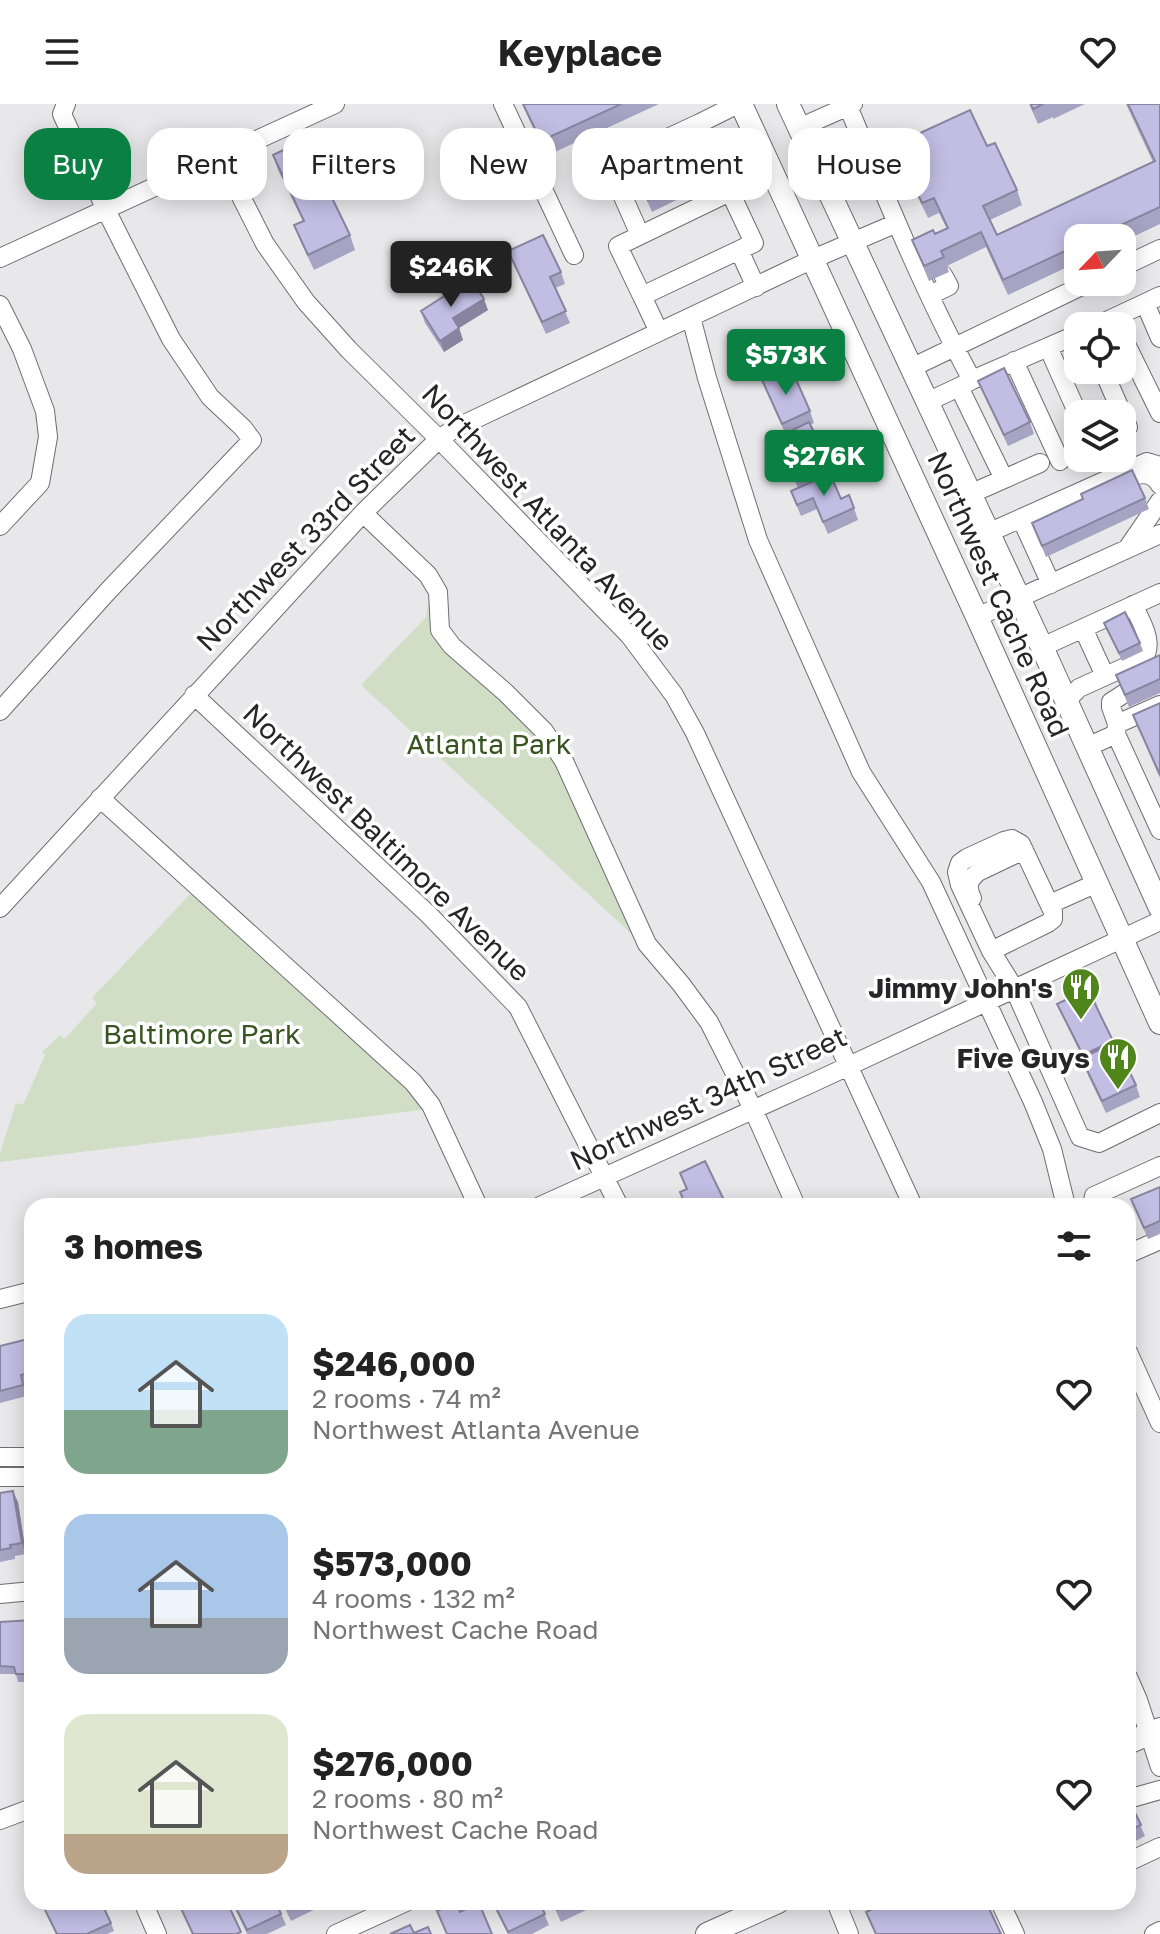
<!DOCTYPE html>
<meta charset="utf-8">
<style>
body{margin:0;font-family:"Golos Text",sans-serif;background:#f2f2f2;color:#222;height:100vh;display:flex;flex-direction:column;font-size:30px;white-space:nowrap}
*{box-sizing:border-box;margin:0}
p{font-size:26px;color:#767676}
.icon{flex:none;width:44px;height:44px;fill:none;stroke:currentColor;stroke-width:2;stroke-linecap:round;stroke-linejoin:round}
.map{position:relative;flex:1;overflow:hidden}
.panel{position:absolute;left:24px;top:1094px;width:1112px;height:712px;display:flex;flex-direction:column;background:#fff;border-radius:24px;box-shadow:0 4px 20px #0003}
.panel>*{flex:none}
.top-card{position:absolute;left:24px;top:24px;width:1112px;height:72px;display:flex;gap:16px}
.needle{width:52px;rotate:245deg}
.controls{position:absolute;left:1064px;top:120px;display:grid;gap:16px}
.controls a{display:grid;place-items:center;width:72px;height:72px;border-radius:16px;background:#fff;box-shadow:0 4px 20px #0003;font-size:40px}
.price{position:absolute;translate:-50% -68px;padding:0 18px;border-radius:8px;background:#0b8043;color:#fff;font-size:26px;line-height:52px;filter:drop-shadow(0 2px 4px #0008)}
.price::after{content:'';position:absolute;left:50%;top:48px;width:24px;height:18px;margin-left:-12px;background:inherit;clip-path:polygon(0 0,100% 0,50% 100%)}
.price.current{background:#222;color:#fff}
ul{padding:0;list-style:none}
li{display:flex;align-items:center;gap:24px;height:200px;padding:0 40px}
li span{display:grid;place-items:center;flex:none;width:224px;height:160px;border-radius:24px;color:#555}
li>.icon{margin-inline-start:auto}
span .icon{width:96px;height:96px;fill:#fffc;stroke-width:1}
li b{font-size:34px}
h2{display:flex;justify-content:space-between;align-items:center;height:96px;padding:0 40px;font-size:34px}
.tag{padding:0 28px;border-radius:24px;background:#fff;box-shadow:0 4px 20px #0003;font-size:28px;line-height:72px}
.tag.current{background:#0b8043;color:#fff}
header{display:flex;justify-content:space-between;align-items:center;height:104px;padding:0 40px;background:#fff;font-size:36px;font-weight:700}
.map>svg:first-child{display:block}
</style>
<header><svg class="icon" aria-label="menu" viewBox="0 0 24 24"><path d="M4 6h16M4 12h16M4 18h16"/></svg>Keyplace<svg class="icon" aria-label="heart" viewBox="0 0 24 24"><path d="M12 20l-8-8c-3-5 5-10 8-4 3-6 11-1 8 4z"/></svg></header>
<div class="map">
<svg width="1160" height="1830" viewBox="0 0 1160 1830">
<rect width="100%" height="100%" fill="#e8e8eb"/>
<!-- green -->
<path fill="#cfdec5" d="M431,484l4,29 107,115 94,206 -275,-253 65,-68z
M196,784l233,221 -429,53v-9l16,-50 7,2 22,-50 -3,-3 18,-17 5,4 32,-36 -5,-5z"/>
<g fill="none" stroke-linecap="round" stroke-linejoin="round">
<!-- minor casing -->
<g stroke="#6e6e71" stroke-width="20">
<path id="minor" d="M503,0l71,151
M738,0l-38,19 30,69 -112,54 24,50 112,-53 -24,-51 39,-23
M848,2c38,92 76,186 124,274l-13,7
M799,24l54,-24
M221,53l44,87 41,58 43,48 90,89 191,197 44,59 21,38 218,473
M640,131l-27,-61 5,-13 82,-38
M739,146l17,37
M0,154l335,-154
M1122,163l38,-18
M930,191l19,-9 -6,-11
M642,192l17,36
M1145,199l15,35
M0,201l22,44 23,62 3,26 -8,46 -40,43
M691,213l16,61 51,162 103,232 70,110 102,220 19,47 14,57
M1096,222l64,-30
M1122,232l38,77
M1048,243l30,67
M1014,257l46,100
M911,264l179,-86
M1103,266l25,57
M972,276l106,-46
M927,298l32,-15 45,92 -34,15
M1129,374c12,-6 24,-6 31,7
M1004,375l36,-16
M363,409l65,62 10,17 2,38 12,16 54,47 38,38 20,30 83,183 34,40 28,38 44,87 43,97
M1021,414l30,66
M988,429l159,-71 13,4
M1127,445l33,-48
M977,513l183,-83
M1083,524l22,48
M1042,543l118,-54
M194,591l235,220 89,92 101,199
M1066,599l6,-8 7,-7 64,-29c12,-16 -2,-38 -10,-54
M0,607l109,-121 143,-150 -9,-12 -33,-31 -39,-58 -65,-129 -44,-96 4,-10
M1117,620l-6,-17v-5l14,-9
M1116,630l1,-10 43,-19
M1087,643l29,-13 44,96
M100,694l313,284 18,23 47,101
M972,794c-6,-11 -3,-19 6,-26l46,-22
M1050,800l47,-21
M0,804l363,-395 76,-74 15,-10 359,-170 84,-36
M991,847l57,-28 5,-4v-7l-32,-68 -9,-5 -8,2 -37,17 -7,5 -3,9 3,13 31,66 23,37 66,149 19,6 61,-30
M540,1102l270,-122 350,-163
M1092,1102l2,-10 66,-30
M1128,1150l32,-14
M0,1195l32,-8
M1128,1248l32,71
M0,1353h32
M0,1373h32
M0,1490l32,-3
M1128,1573l10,23 22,67
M1128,1695l32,-9
M0,1716l32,-12
M1128,1758l32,-15
M143,1798l14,32
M836,1798l13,32
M1000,1798l15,32
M336,1830l70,-32
M1154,1830l6,-3"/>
</g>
<!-- major casing -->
<g stroke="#6e6e71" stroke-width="24">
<path id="major" d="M741,0l236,513 183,406
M788,0l254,543 118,261
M1128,1639l32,-14
M707,1830l71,-32"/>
</g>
<!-- minor -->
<use href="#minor" stroke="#fff" stroke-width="18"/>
<!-- major -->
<use href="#major" stroke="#fff" stroke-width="22"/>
</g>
<!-- wall -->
<path fill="#a7a3c3" d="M522,0h137l-113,52z
M1029,0h56l-32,15v-2l-15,7z
M1126,0h34v120l-38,18v-4h-44v24l-70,33 -22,-48 -39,19 2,6 -20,9 -17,-41 23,-6 12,-5 -8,-16 -11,5 -13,-27 -5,-15 10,-5 -13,-32 80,7 30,44 5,15 -32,15 7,15 156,-73z
M273,51l77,80 5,15 -41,20 -14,-30 -6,-15 9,-4 -25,-51z
M711,66l4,11 -63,31 -18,-41z
M508,147l53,21 4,12 -10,4 15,35 -24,11z
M488,206l-29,18 4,12 -19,12 -19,-29 -4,-12z
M789,275l21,32 4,12 -4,2 22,47 -10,5 19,22 13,9 4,12 -30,14 -11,-25 -16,7 -6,-14 -4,-11 7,-3 -22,-50 9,-5 -23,-53z
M978,277l52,41 4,12 -26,12z
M1145,394l4,11 -103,48 -14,-34z
M1104,519l36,20 3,8 -21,10z
M1160,551v38l-31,14 -13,-32z
M1160,599v75l-27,-63z
M1095,895l4,12 37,74 4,12 -34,16 -18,-38 -4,-11 1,-1 -23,-48 -5,-11z
M680,1069l44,27 2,6h-41l-5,-14 6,-3z
M1160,1083v47l-12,5 -17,-40z
M32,1234v47l-7,1 2,10 -27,7v-57z
M0,1389l18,9 8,52 -11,2v3l-15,3z
M32,1516v62h-14l-2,-8h-16v-52z
M1128,1694l17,38 -17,9z
M232,1798h44l10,23 -19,9h-20z
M282,1798h43l1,2 -35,17z
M492,1798h47l10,23 -17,9h-24z
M552,1798h46l1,2 -38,18z
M45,1806l66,13 3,8 -7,3h-51z"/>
<!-- shaded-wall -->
<path fill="#88849f" d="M484,195l4,11 -29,18 4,12 -19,12 -4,-11 13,-23z
M13,1387l5,11 8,52 -4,-11z"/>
<!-- building -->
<path fill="#c2bde3" stroke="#88849f" stroke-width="2" d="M523,0h98l-80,37z
M1031,0h12l-10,5z
M1128,0h32v103l-67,31h-15v7l-75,35 -22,-48 -40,19 3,6 -20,9 -12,-26 21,-10 2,4 13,-6 -14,-30 -12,5 -12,-27 12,-6 -15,-31 63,-29 17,36 8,-3 22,47 -34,16 14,29 158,-74z
M304,36l46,95 -42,20 -14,-30 10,-4 -31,-66z
M697,37l14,29 -63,30 -14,-29z
M543,131l18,37 -11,5 16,34 -24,11 -34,-71z
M471,175l13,20 -31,19 6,10 -19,13 -19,-30z
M1004,264l26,54 -26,13 -26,-54z
M785,266l4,9 6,-2 15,34 -28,13 -20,-44z
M809,318l19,39 -34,16 -18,-39z
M1132,366l13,28 -103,48 -10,-23 51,-24 -2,-5z
M830,370l11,25 8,-4 5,13 -31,14 -10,-24 -16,7 -6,-14z
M1125,508l15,31 -21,10 -15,-30z
M1160,551v24l-35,16 -9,-20z
M1160,599v72l-27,-60z
M1090,884l5,11 -2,1 20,41 -30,14 -26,-51z
M1115,938l21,43 -34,16 -18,-37 7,-4 -3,-5z
M705,1057l19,39 -6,3 2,3h-34l-6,-14 7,-3 -7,-16z
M1160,1083v34l-16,7 -13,-29z
M32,1234v34l-11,3 2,10 -23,6v-45z
M13,1387l9,52 -12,2 1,3 -11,2v-57z
M30,1389h2v25z
M32,1516v48h-2l-1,6h-13l-2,-7 -14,-1v-44z
M1128,1694l13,27 -13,6z
M32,1740v17l-6,-15z
M59,1798h42l10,21 -24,11h-30l-12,-24z
M178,1798h21l3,6 13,-6h2l2,4 8,-4 14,30 -5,2h-43z
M233,1798h43l5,12 -34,16z
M283,1798h19l-15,7z
M493,1798h46l6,12 -37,18z
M553,1798h21l-17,8z
M887,1798h99l15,32h-125l-10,-22z
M456,1799l4,9 19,-9 13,31h-45l-10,-23z
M410,1821l4,8 14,-6 3,7h-41z"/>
<!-- icons -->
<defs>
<g id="restaurant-pin" transform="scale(2)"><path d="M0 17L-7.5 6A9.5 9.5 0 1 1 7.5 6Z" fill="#50851c" stroke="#fff"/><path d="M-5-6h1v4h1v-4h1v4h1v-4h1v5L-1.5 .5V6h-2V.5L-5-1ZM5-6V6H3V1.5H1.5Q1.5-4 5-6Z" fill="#fff"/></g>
</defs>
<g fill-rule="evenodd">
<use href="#restaurant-pin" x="1081" y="883"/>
<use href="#restaurant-pin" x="1118" y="953"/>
</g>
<g text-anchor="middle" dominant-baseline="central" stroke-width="7" stroke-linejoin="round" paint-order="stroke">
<!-- street labels -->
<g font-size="28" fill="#262527" stroke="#fff">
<text transform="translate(548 413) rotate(47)">Northwest Atlanta Avenue</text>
<text transform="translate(305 434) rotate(-46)">Northwest 33rd Street</text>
<text transform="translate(999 490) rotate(66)">Northwest Cache Road</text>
<text transform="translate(387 738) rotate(44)">Northwest Baltimore Avenue</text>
<text transform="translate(708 994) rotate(-25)">Northwest 34th Street</text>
</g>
<!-- park labels -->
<g font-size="28" fill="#385421" stroke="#fff">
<text x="489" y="639">Atlanta Park</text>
<text x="202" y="929">Baltimore Park</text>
</g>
<!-- poi labels -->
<g font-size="28" font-weight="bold" fill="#262527" stroke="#fff" text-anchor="end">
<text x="1053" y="883">Jimmy John's</text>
<text x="1090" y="953">Five Guys</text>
</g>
</g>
</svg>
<div class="controls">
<a><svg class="needle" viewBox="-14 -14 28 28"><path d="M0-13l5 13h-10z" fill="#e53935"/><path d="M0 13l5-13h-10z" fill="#767676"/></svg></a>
<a><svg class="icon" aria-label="locate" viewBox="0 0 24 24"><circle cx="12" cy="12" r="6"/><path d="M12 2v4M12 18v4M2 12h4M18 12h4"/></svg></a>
<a><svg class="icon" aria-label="layers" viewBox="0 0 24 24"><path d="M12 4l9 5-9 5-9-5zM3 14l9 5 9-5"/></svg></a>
</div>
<b class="price current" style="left:451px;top:205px">$246K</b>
<b class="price" style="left:786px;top:293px">$573K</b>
<b class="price" style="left:824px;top:394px">$276K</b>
<div class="top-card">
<a class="tag current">Buy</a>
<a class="tag">Rent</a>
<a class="tag">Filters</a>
<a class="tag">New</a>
<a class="tag">Apartment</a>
<a class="tag">House</a>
</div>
<section class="panel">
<h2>3 homes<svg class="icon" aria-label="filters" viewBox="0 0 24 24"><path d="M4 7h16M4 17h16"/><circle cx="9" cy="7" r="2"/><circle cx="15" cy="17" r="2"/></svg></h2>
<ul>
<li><span style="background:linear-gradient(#bfe0f5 60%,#7fa58c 0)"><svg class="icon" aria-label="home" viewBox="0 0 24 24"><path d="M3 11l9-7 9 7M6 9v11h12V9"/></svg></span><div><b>$246,000</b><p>2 rooms · 74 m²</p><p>Northwest Atlanta Avenue</p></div><svg class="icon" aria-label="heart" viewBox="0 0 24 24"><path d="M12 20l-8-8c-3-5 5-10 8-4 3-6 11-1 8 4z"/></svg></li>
<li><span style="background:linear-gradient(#a9c7e8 65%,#9aa5b1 0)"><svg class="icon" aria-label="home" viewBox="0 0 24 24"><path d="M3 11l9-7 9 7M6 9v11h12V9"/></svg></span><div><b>$573,000</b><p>4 rooms · 132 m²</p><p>Northwest Cache Road</p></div><svg class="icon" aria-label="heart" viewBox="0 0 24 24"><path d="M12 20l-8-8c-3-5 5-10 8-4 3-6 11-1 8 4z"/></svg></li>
<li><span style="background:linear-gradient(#dfe7d0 75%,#b9a48a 0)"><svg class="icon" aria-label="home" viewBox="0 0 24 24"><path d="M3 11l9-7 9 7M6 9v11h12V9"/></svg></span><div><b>$276,000</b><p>2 rooms · 80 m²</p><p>Northwest Cache Road</p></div><svg class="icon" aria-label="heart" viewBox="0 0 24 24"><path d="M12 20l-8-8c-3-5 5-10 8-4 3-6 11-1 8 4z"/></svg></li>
</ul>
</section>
</div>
